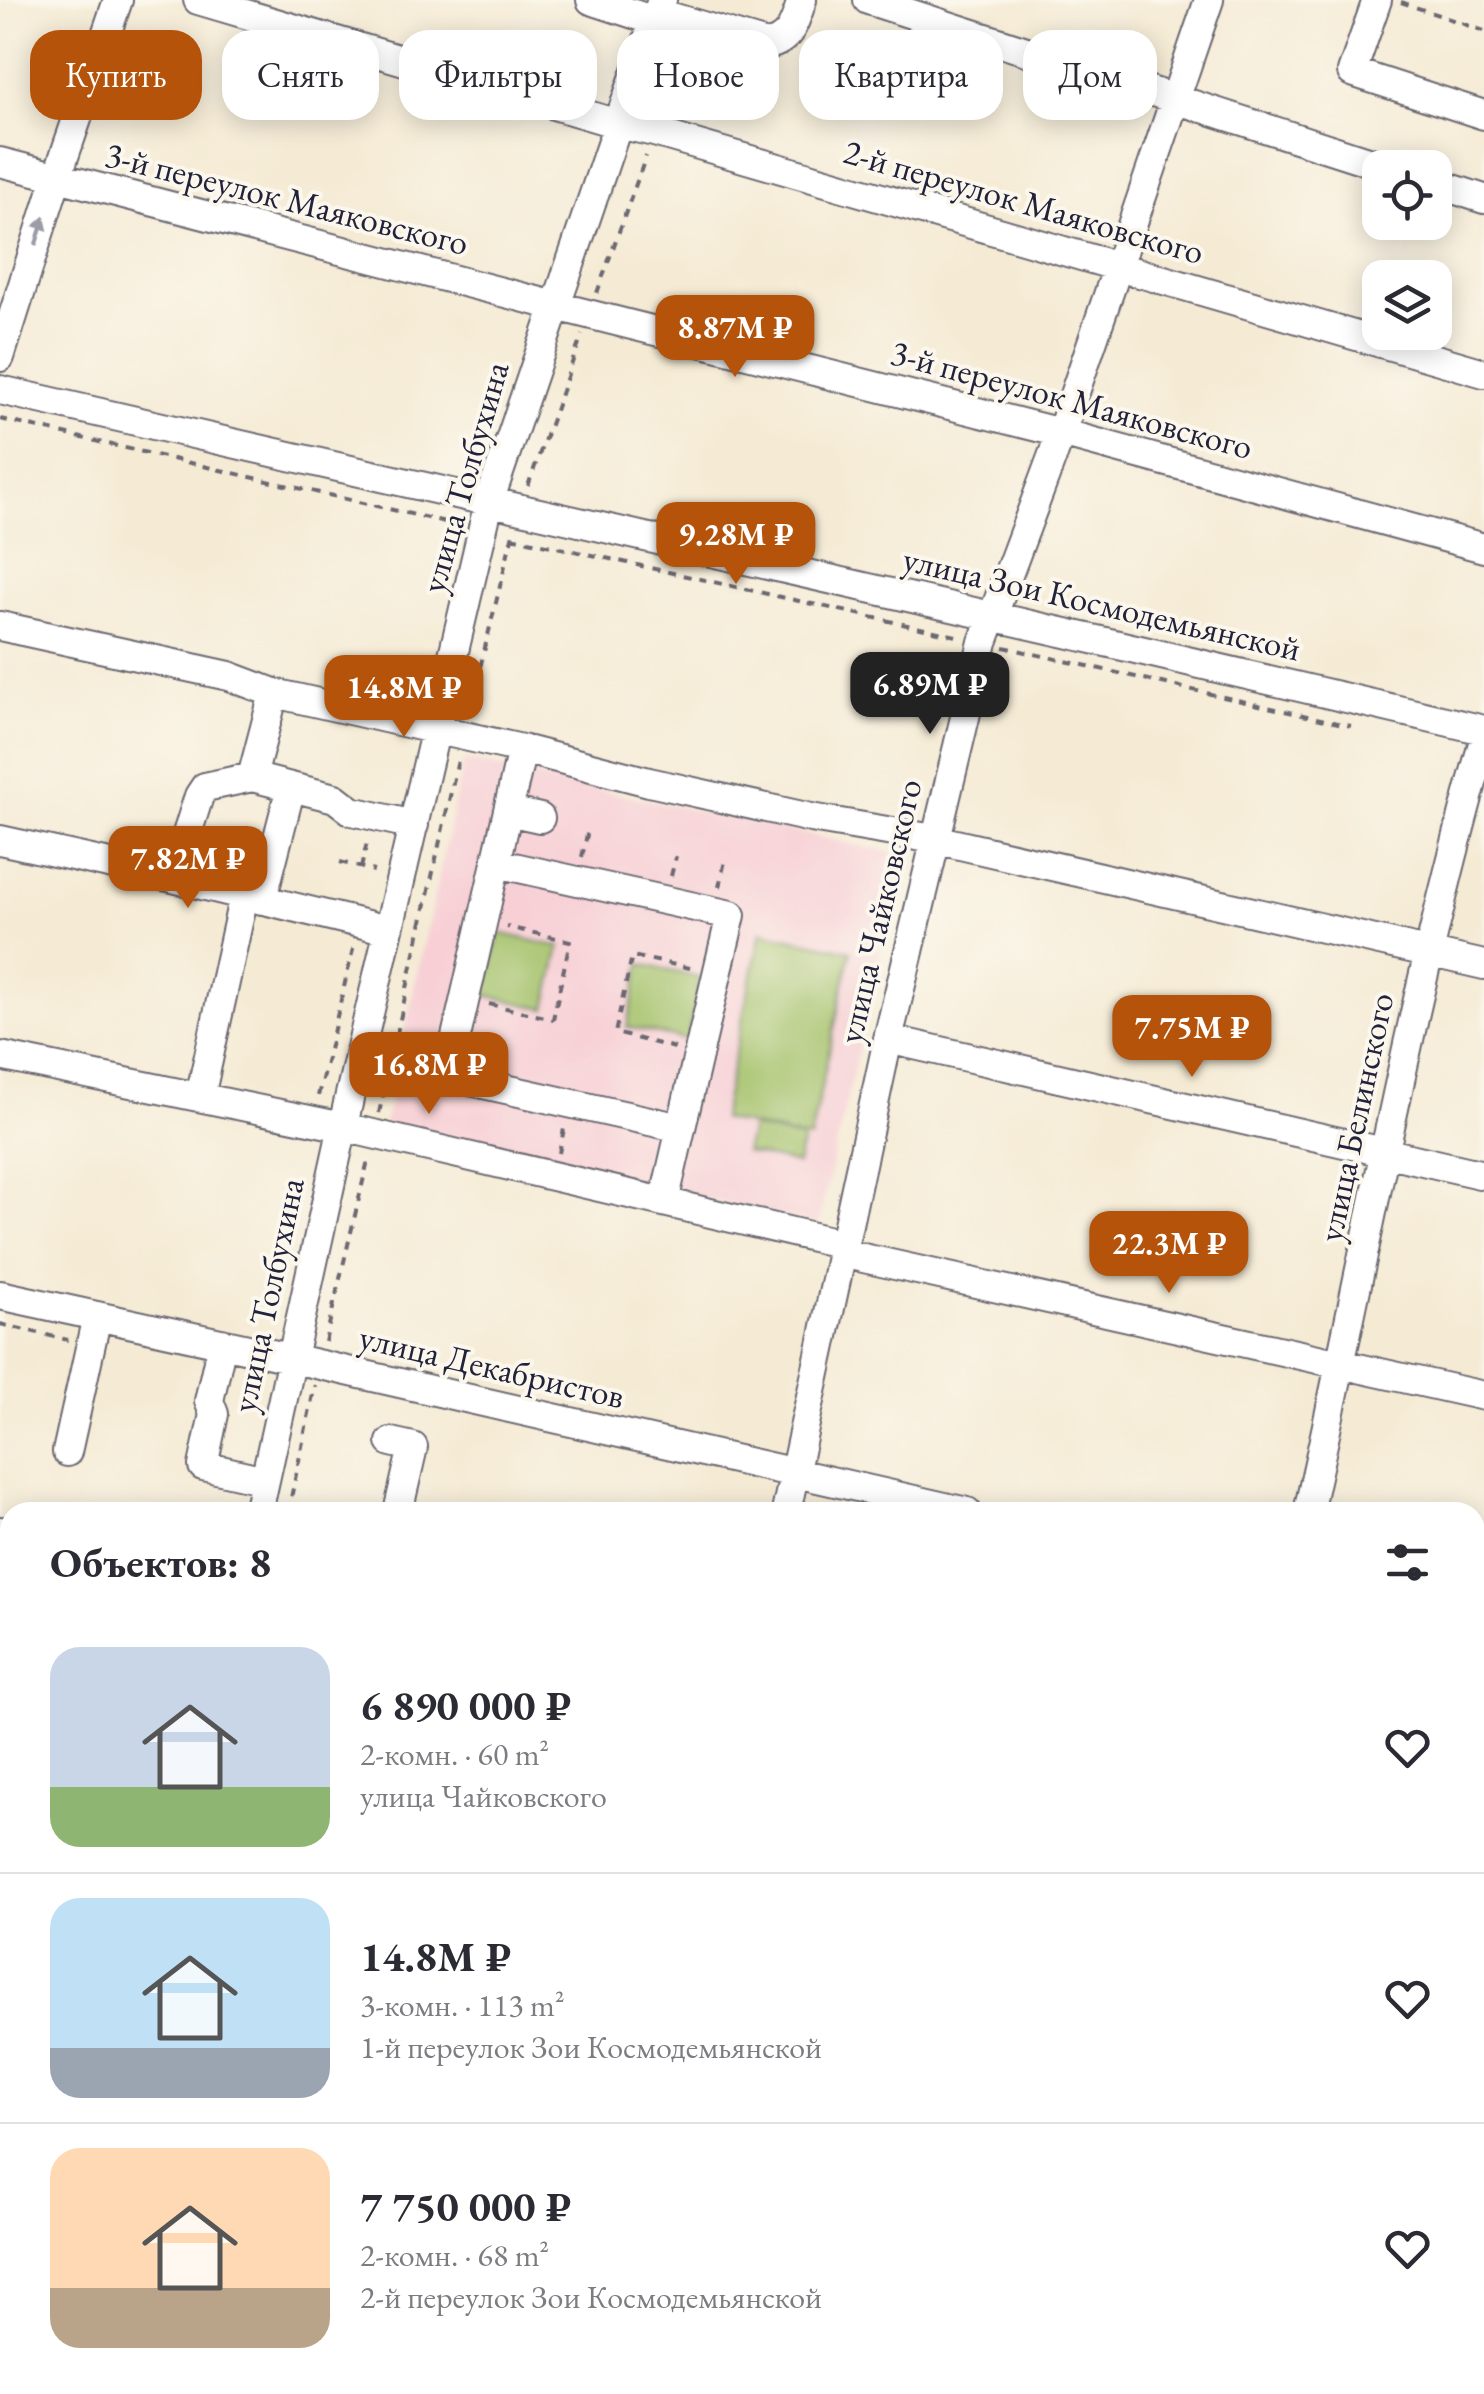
<!DOCTYPE html>
<html lang="ru">
<meta charset="utf-8">
<style>
body{margin:0;font-family:"EB Garamond",serif;background:#f7f7f7;color:#2b2b33;height:100vh;display:flex;flex-direction:column;font-size:38px;white-space:nowrap}
*{box-sizing:border-box;margin:0}
p{font-size:32px;color:#7c7c81}
.icon{flex:none;width:55px;height:55px;fill:none;stroke:currentColor;stroke-width:2;stroke-linecap:round;stroke-linejoin:round}
.map{position:relative;flex:1;overflow:hidden}
.details{position:absolute;left:0px;top:1502px;width:1485px;height:892px;display:flex;flex-direction:column;background:#fff;border-radius:30px 30px 0 0;box-shadow:0 5px 25px #0003}
.details>*{flex:none}
.top-card{position:absolute;left:30px;top:30px;width:1425px;height:90px;display:flex;gap:20px}
.buttons{position:absolute;left:1362px;top:150px;display:grid;gap:20px}
.buttons a{display:grid;place-items:center;width:90px;height:90px;border-radius:20px;background:#fff;box-shadow:0 5px 25px #0003;font-size:50px}
.price{position:absolute;translate:-50% -85px;padding:0 22px;border-radius:20px;background:#b45309;color:#fff;font-size:32px;line-height:65px;filter:drop-shadow(0 2px 5px #0008)}
.price::after{content:'';position:absolute;left:50%;top:60px;width:30px;height:22px;margin-left:-15px;background:inherit;clip-path:polygon(0 0,100% 0,50% 100%)}
.price.on{background:#222;color:#fff}
ul{padding:0;list-style:none}
li{display:flex;align-items:center;gap:30px;height:250px;padding:0 50px}
li+li{border-top:2px solid #e1e1e2}
li span{display:grid;place-items:center;flex:none;width:280px;height:200px;border-radius:30px;color:#555}
li>.icon{margin-inline-start:auto}
span .icon{width:120px;height:120px;fill:#fffc;stroke-width:1}
li b{font-size:42px}
h2{display:flex;justify-content:space-between;align-items:center;height:120px;padding:0 50px;font-size:42px}
.pill{padding:0 35px;border-radius:30px;background:#fff;box-shadow:0 5px 25px #0003;font-size:35px;line-height:90px}
.pill.on{background:#b45309;color:#fff}
.map>svg:first-child{display:block}
</style>
<div class="map">
<svg width="1484" height="2394" viewBox="0 0 1484 2394">
<rect width="100%" height="100%" fill="#fbf7ec"/>
<filter id="ink" filterUnits="userSpaceOnUse"><feTurbulence type="fractalNoise" baseFrequency=".01" numOctaves="2"/><feDisplacementMap in="SourceGraphic" scale="20" xChannelSelector="R" yChannelSelector="G"/><feConvolveMatrix kernelMatrix="1 2 1 2 8 2 1 2 1" color-interpolation-filters="sRGB"/></filter>
<filter id="wash" filterUnits="userSpaceOnUse"><feTurbulence type="fractalNoise" baseFrequency=".0048" numOctaves="4" result="noise"/><feDisplacementMap in="SourceGraphic" scale="40" xChannelSelector="R" yChannelSelector="G"/><feGaussianBlur stdDeviation="2.25" result="paint"/><feColorMatrix in="noise" values="0 0 0 0 0 0 0 0 0 0 0 0 0 0 0 0 0 1.4 0 .05"/><feComposite in="paint" operator="in"/></filter>
<g filter="url(#wash)">
<rect width="100%" height="100%" fill="#f5ebd5"/>
<!-- built -->
<path fill="#f7cfd5" d="M464,760l439,95 -85,370 -434,-100z"/>
<!-- industrial -->
<path fill="#d2bdc8" d="M1484,1989v159l-9,-13v-140z
M832,2385h110l-15,9h-109z"/>
<!-- green -->
<path fill="#a3c169" stroke="#627252" stroke-width="2.5" d="M761,932l90,19 -41,188 -89,-20z
M499,933l61,14 -14,62 -61,-14z
M641,964l60,14 -14,62 -60,-13z
M751,1127l52,12 -6,25 -52,-12z"/>
<!-- forest -->
<path fill="#82a75d" stroke="#52644c" stroke-width="2.5" d="M1484,2135v259h-543l18,-9h516v-249z"/>
</g>
<g filter="url(#ink)">
<g fill="none" stroke-linecap="round" stroke-linejoin="round">
<!-- minor casing -->
<g stroke="#6c6871" stroke-width="32">
<path id="minor" d="M198,0l420,124 36,8 830,241
M591,0l64,21
M868,0l521,168
M1377,0l-25,72 132,43
M658,13l109,32c24,-4 28,-24 35,-45
M0,162l556,144 505,127 423,115
M1435,183l49,16
M0,357l57,-180 61,-177
M0,390c495,113 990,224 1484,340
M0,626l229,50 45,17 248,56 127,33 162,36 123,21 550,126
M252,777l22,-84
M508,811l32,7
M0,840l173,38 215,52
M496,863l235,52 -50,213 -234,-52z
M496,863l26,-114
M173,878l26,-82 6,-9 47,-10 39,10
M262,900l29,-113 44,11 17,13 62,14
M888,1039l596,136
M0,1056l343,71 500,117
M200,1097l44,-202
M664,1202l17,-74
M841,1253l643,143
M0,1295l290,63 677,154
M222,1343l-13,58 5,13 -11,52 62,14
M391,1442l22,5 -15,65
M67,1452l30,-136
M258,1512l91,-413 140,-597 129,-378 44,-124
M786,1512l102,-473 95,-397 78,-209 148,-433
M1308,1512c58,-257 103,-518 176,-772
M0,1531l10,2
M1475,1630l9,1
M0,1756l10,3
M1475,1952l9,-8
M1475,2012l9,-5
M0,2015l10,2
M1475,2080l9,-5
M0,2235l10,2
M58,2394l2,-9
M749,2394l13,-9
M843,2394l14,-9"/>
</g>
<!-- path -->
<path stroke="#6c6871" stroke-width="4" stroke-dasharray="8 8" stroke-linecap="butt" d="M1401,2l83,29
M663,109l21,-62
M597,293l49,-137
M0,419l458,106
M528,486l54,-151
M511,537l450,100
M1004,647l347,79
M469,713l44,-180
M582,857l6,-27
M340,862l34,9
M361,868l7,-30
M671,876l5,-20
M719,887l6,-26
M489,1004l64,15 17,-78 -63,-14
M394,1046l33,8
M675,1048l-60,-15 17,-77 63,13
M318,1096l36,-151
M379,1113l80,-357
M559,1153l6,-29
M0,1324l68,16
M325,1342l44,-186
M288,1512l27,-127
M0,2054l10,2"/>
<!-- minor -->
<use href="#minor" stroke="#fff" stroke-width="28"/>
</g>
<!-- one-way arrows -->
<defs><path id="oneway-solid" d="M-6-.8H1V-3.2L6.5 0L1 3.2V.8H-6Z" transform="scale(2.5)"/></defs>
<use fill="#9c9ca7" href="#oneway-solid" transform="translate(40 231) rotate(-73)"/>
</g>
<g text-anchor="middle" dominant-baseline="central" stroke-width="8" stroke-linejoin="round" paint-order="stroke">
<!-- street labels -->
<g font-size="35" fill="#22223b" stroke="#fbf7ec">
<text transform="translate(287 198) rotate(14)">3-й переулок Маяковского</text>
<text transform="translate(1024 201) rotate(16)">2-й переулок Маяковского</text>
<text transform="translate(1072 399) rotate(15)">3-й переулок Маяковского</text>
<text transform="translate(464 477) rotate(-74)">улица Толбухина</text>
<text transform="translate(1102 603) rotate(13)">улица Зои Космодемьянской</text>
<text transform="translate(879 911) rotate(-77)">улица Чайковского</text>
<text transform="translate(1355 1117) rotate(-78)">улица Белинского</text>
<text transform="translate(267 1295) rotate(-78)">улица Толбухина</text>
<text transform="translate(492 1366) rotate(13)">улица Декабристов</text>
</g>
</g>
</svg>
<div class="buttons">
<a><svg class="icon" aria-label="locate" viewBox="0 0 24 24"><circle cx="12" cy="12" r="6"/><path d="M12 2v4M12 18v4M2 12h4M18 12h4"/></svg></a>
<a><svg class="icon" aria-label="layers" viewBox="0 0 24 24"><path d="M12 4l9 5-9 5-9-5zM3 14l9 5 9-5"/></svg></a>
</div>
<b class="price" style="left:735px;top:380px">8.87M ₽</b>
<b class="price" style="left:736px;top:587px">9.28M ₽</b>
<b class="price on" style="left:930px;top:737px">6.89M ₽</b>
<b class="price" style="left:404px;top:740px">14.8M ₽</b>
<b class="price" style="left:188px;top:911px">7.82M ₽</b>
<b class="price" style="left:1192px;top:1080px">7.75M ₽</b>
<b class="price" style="left:429px;top:1117px">16.8M ₽</b>
<b class="price" style="left:1169px;top:1296px">22.3M ₽</b>
<div class="top-card">
<a class="pill on">Купить</a>
<a class="pill">Снять</a>
<a class="pill">Фильтры</a>
<a class="pill">Новое</a>
<a class="pill">Квартира</a>
<a class="pill">Дом</a>
</div>
<section class="details">
<h2>Объектов: 8<svg class="icon" aria-label="filters" viewBox="0 0 24 24"><path d="M4 7h16M4 17h16"/><circle cx="9" cy="7" r="2"/><circle cx="15" cy="17" r="2"/></svg></h2>
<ul>
<li><span style="background:linear-gradient(#c9d6e8 70%,#8fb573 0)"><svg class="icon" aria-label="home" viewBox="0 0 24 24"><path d="M3 11l9-7 9 7M6 9v11h12V9"/></svg></span><div><b>6 890 000 ₽</b><p>2-комн. · 60 m²</p><p>улица Чайковского</p></div><svg class="icon" aria-label="heart" viewBox="0 0 24 24"><path d="M12 20l-8-8c-3-5 5-10 8-4 3-6 11-1 8 4z"/></svg></li>
<li><span style="background:linear-gradient(#bfe0f5 75%,#9aa5b1 0)"><svg class="icon" aria-label="home" viewBox="0 0 24 24"><path d="M3 11l9-7 9 7M6 9v11h12V9"/></svg></span><div><b>14.8M ₽</b><p>3-комн. · 113 m²</p><p>1-й переулок Зои Космодемьянской</p></div><svg class="icon" aria-label="heart" viewBox="0 0 24 24"><path d="M12 20l-8-8c-3-5 5-10 8-4 3-6 11-1 8 4z"/></svg></li>
<li><span style="background:linear-gradient(#ffd9b3 70%,#b9a48a 0)"><svg class="icon" aria-label="home" viewBox="0 0 24 24"><path d="M3 11l9-7 9 7M6 9v11h12V9"/></svg></span><div><b>7 750 000 ₽</b><p>2-комн. · 68 m²</p><p>2-й переулок Зои Космодемьянской</p></div><svg class="icon" aria-label="heart" viewBox="0 0 24 24"><path d="M12 20l-8-8c-3-5 5-10 8-4 3-6 11-1 8 4z"/></svg></li>
</ul>
</section>
</div>
